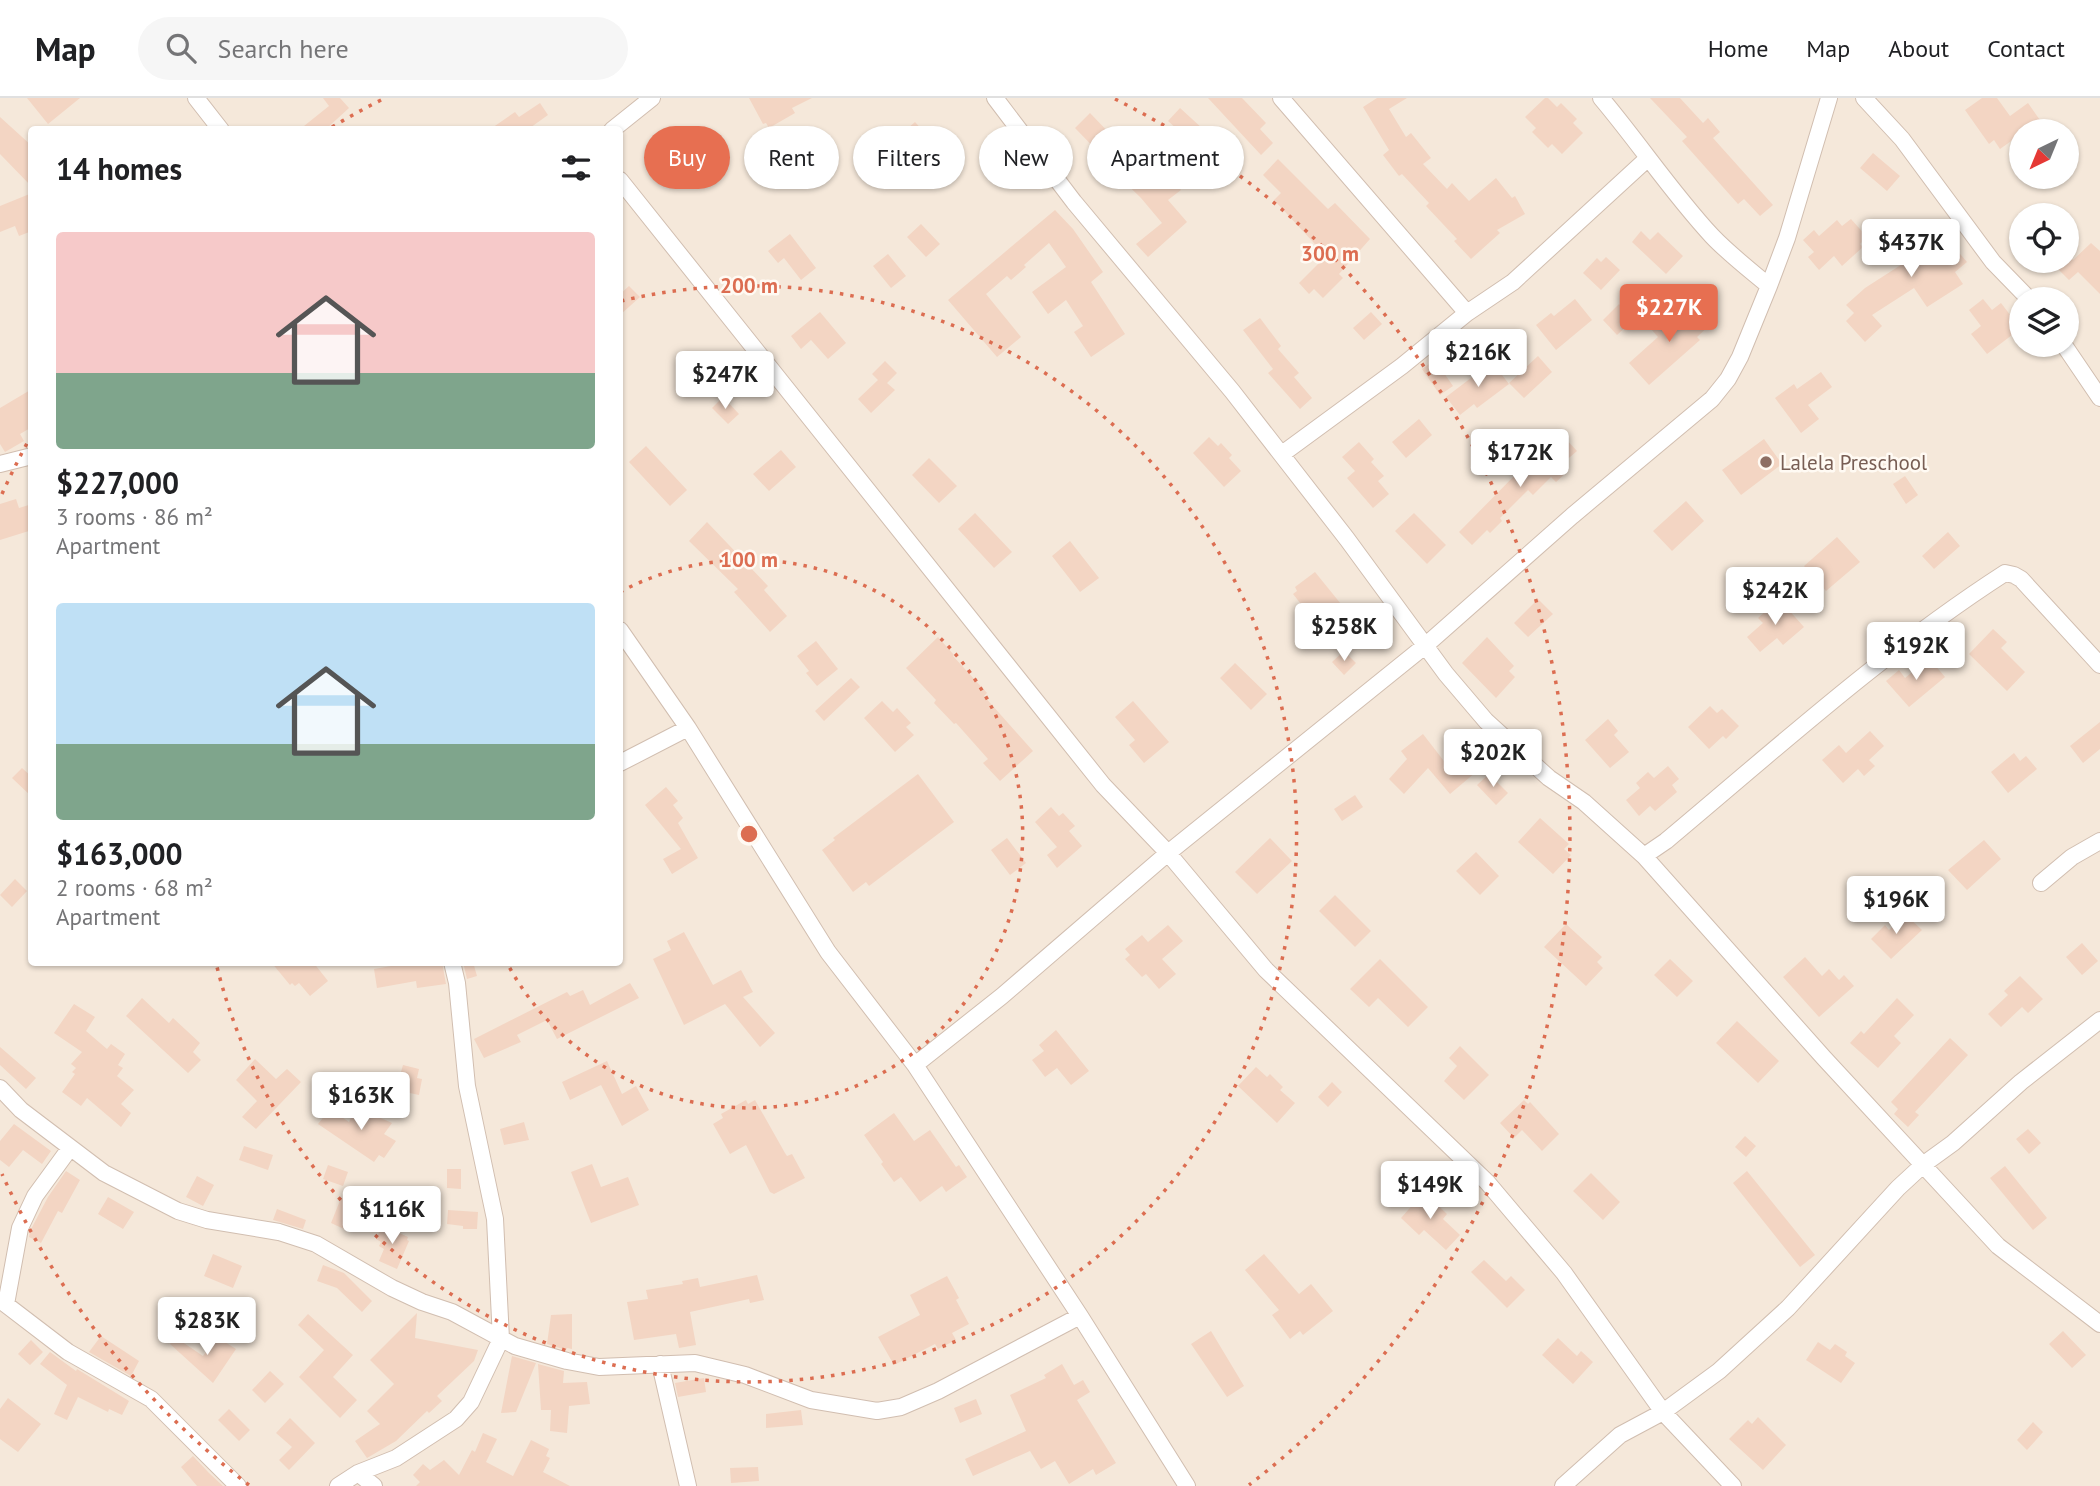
<!DOCTYPE html>
<meta charset="utf-8">
<style>
body{margin:0;font-family:"PT Sans",sans-serif;background:#f6f6f6;color:#202124;height:100vh;display:flex;flex-direction:column;font-size:26px;white-space:nowrap}
*{box-sizing:border-box;margin:0}
p{font-size:23px;color:#757577}
.icon{flex:none;width:38px;height:38px;fill:none;stroke:currentColor;stroke-width:2;stroke-linecap:round;stroke-linejoin:round}
.map{position:relative;flex:1;overflow:hidden}
.drawer{position:absolute;left:28px;top:28px;width:595px;height:840px;display:flex;flex-direction:column;background:#fff;border-radius:7px;box-shadow:0 2px 5px #0004}
.drawer>*{flex:none}
.hud{position:absolute;left:644px;top:28px;width:665px;height:63px;display:flex;gap:14px}
.needle{width:46px;rotate:223deg}
.buttons{position:absolute;left:2009px;top:21px;display:grid;gap:14px}
.buttons a{display:grid;place-items:center;width:70px;height:70px;border-radius:50%;background:#fff;box-shadow:0 2px 5px #0004;font-size:35px}
.price{position:absolute;translate:-50% -60px;padding:0 16px;border-radius:7px;background:#fff;color:#222;font-size:23px;line-height:46px;filter:drop-shadow(0 2px 4px #0008)}
.price::after{content:'';position:absolute;left:50%;top:42px;width:21px;height:16px;margin-left:-10px;background:inherit;clip-path:polygon(0 0,100% 0,50% 100%)}
.price.on{background:#e76f51;color:#fff}
ul{padding:0;list-style:none}
li{display:grid;align-content:center;gap:14px;height:371px;padding:0 28px}
li span{display:grid;place-items:center;height:217px;border-radius:7px;color:#555}
li>.icon{margin-inline-start:auto}
span .icon{width:126px;height:126px;fill:#fffc;stroke-width:1}
li b{font-size:30px}
h2{display:flex;justify-content:space-between;align-items:center;height:84px;padding:0 28px;font-size:30px}
.pill{padding:0 24px;border-radius:32px;background:#fff;box-shadow:0 2px 5px #0004;font-size:24px;line-height:63px}
.pill.on{background:#e76f51;color:#fff}
header{display:flex;align-items:center;gap:42px;box-sizing:border-box;height:98px;padding:0 35px;background:#fff;border-bottom:2px solid #e0e0e0}
header strong{font-size:33px}
nav{display:flex;gap:38px;margin-inline-start:auto;font-size:24px}
.search{width:490px;height:63px;background:#f6f6f6;display:flex;align-items:center;gap:18px;box-sizing:border-box;padding:0 24px;border-radius:38px;color:#757577;font-size:26px}
.map>svg:first-child{display:block}
</style>
<header>
<strong>Map</strong>
<div class="search"><svg class="icon" aria-label="search" viewBox="0 0 24 24"><circle cx="10" cy="10" r="6"/><path d="M15 15l6 6"/></svg>Search here</div>
<nav><a>Home</a><a>Map</a><a>About</a><a>Contact</a></nav>
</header>
<div class="map">
<svg width="2100" height="1388" viewBox="0 0 2100 1388">
<rect width="100%" height="100%" fill="#fdf6ec"/>
<!-- residential -->
<path fill="#f5e8da" fill-rule="evenodd" d="M0,0h2100v1388h-2100zM32,32h588v832h-588zM2021,33h46v46h-46zM2021,117h46v46h-46zM2021,201h46v46h-46z"/>
<!-- building -->
<path fill="#f3d5c3" d="M27,0h53l-32,26z
M323,0h17l9,10 -24,22h-26l30,-24z
M749,0h63l-20,10 3,5 -26,15 -3,-5 -3,1z
M1208,0h34l24,25 -6,6 13,14 -12,12z
M1377,0h30l-18,11 17,28 5,-4 20,25 -8,6 24,25 5,-6 17,18 27,-23 16,20 3,-2 10,18 -28,16 3,3 -29,26 -17,-18 3,-2 -31,-33 3,-3 -27,-29 -3,2 -16,-21 6,-5 -26,-43z
M1545,0h3l9,9 4,-4 16,16 -4,4 10,10 -21,21 -10,-10 -4,4 -16,-16 4,-4 -11,-11z
M1650,0h30l23,25 5,-5 12,14 -7,6 60,67 -13,11 -16,-17 -6,5 -56,-63 5,-4z
M1982,0h15l13,18 18,-13 14,20 -11,8h-10v3l-21,15 -6,-9 -5,4 -24,-34z
M540,5l8,12 -21,15h-38l26,-18 4,5z
M1180,10l23,21 -12,13 -23,-21z
M1090,15l71,74 9,-9 11,12 -13,10 19,22 -39,35 -12,-13 26,-21 -21,-25 -36,-35 2,-2 -32,-33z
M0,19l32,29v41l-32,-33z
M915,24l30,33 -16,14 -30,-33z
M1873,55l27,23 -13,15 -27,-23z
M1278,61l50,50 7,-6 35,36 -31,35 4,4 -20,20 -9,-9 -5,5 -10,-11 27,-27 -52,-56 7,-7 -18,-18z
M32,95v38l-13,5 -4,-10 -15,6v-26z
M1055,112l18,19 30,43 -12,10 34,52 -34,23 -17,-25 9,-6 -17,-26 -18,14 -16,-22 34,-25 -17,-24 -25,22 2,2 -15,13 -4,-4 -21,18 35,43 -24,20 -49,-57z
M1851,121l16,18 -7,7 3,3 -21,19 -8,-10 -15,14 -11,-13 6,-5 -11,-12 11,-10 5,6 18,-16 5,6z
M1933,123l5,8 6,-5 10,11 -6,5 19,22 -12,10 8,12 -36,23 -13,-19 -42,27 10,11 -17,16 -19,-21 8,-8 -8,-8 19,-17 56,-36 -10,-13z
M921,126l19,20 -14,13 -19,-20z
M1641,133l9,9 8,-8 25,24 -17,18 -34,-32z
M790,136l26,34 -15,12 -17,-22 -6,5 -10,-12z
M2091,145l9,8v43l-22,-22 -9,8 -14,-14 5,-5h7v-7l6,6z
M888,156l18,22 -15,12 -18,-22z
M1606,159l14,13 -19,20 -18,-17 14,-15 4,4z
M629,188l11,11 -20,18v-21z
M1575,201l17,21 -36,30 -20,-25 15,-12 3,3z
M1983,201l9,11 9,-7 13,17 -4,3 6,9 -29,22 -16,-20 10,-8 -12,-16z
M1619,206l14,16 -16,15 -14,-15z
M1696,211l15,15 -14,13 3,3 -51,45 -20,-22 29,-26 -7,-8 18,-17 7,7 11,-9 4,4z
M820,214l26,31 -18,16 -17,-19 -10,9 -10,-13z
M1371,214l11,12 -18,16 -11,-12z
M1260,220l21,28 -3,3 21,24 -5,4 18,21 -12,11 -32,-36 5,-4 -30,-39z
M1538,258l14,16 -28,26 -15,-15z
M1435,262l18,26 -13,9 -18,-26z
M885,263l12,12 -10,10 8,7 -24,23 -13,-14 20,-19 -6,-6z
M1492,264l17,22 -32,24 -3,-4 -14,11 -14,-18z
M1821,274l11,15 -24,18 11,14 -18,14 -26,-35 19,-14 3,5z
M32,291v38l-12,7 4,7 -19,11 -5,-8v-36z
M723,299l16,17 -11,10 -16,-16z
M1419,321l13,16 -26,23 -14,-16z
M1563,338l14,15 -14,12 6,7 -13,12 -5,-5 -18,18 -5,-5 -28,28 2,3 -12,12 -3,-3 -15,15 -13,-13 63,-64 3,3z
M1209,339l9,9 3,-3 11,12 -3,3 12,13 -17,16 -31,-34z
M1764,341l18,25 -41,31 -19,-25z
M1359,344l15,17 -3,3 13,14 -6,5 11,13 -16,14 -26,-30 8,-7 -13,-14z
M646,348l41,44 -17,16 -41,-44z
M781,352l15,17 -27,24 -16,-17z
M929,360l28,28 -18,17 -27,-28z
M1905,378l13,19 -12,9 -13,-20z
M16,401l3,9 13,-4v26l-32,10v-36z
M1686,403l18,20 -32,30 -19,-20z
M975,415l37,39 -18,16 -36,-39z
M1414,415l32,32 -19,19 -32,-33z
M707,424l61,64 -4,4 23,26 -17,16 -36,-40 4,-3 -49,-48z
M1948,434l12,14 -26,23 -12,-13z
M1837,439l23,25 -34,29 -22,-25z
M1070,443l29,37 -19,14 -28,-36z
M1315,474l26,32 -20,16 -11,-14 -5,3 -12,-15 4,-3 -2,-4z
M1538,501l15,15 -25,23 -14,-14z
M1779,501l25,28 -21,18 -6,-7 -17,14 -13,-15 16,-14 -5,-5z
M1993,531l14,13 -6,6 24,24 -18,19 -38,-37z
M938,539l16,18 -1,1 34,37 -3,3 49,55 -33,30 -17,-18 5,-4 -32,-36 -2,1 -20,-21 2,-3 -30,-32z
M1487,539l27,29 -5,5 6,6 -19,21 -34,-35z
M816,543l22,28 -21,17 -11,-13 3,-2 -12,-15z
M1344,553l12,12 -12,12 -12,-13z
M1929,560l16,19 -36,30 -23,-26 13,-11 6,8z
M1235,565l32,31 -16,16 -31,-32z
M851,580l9,9 -36,34 -9,-10z
M882,603l11,11 4,-4 14,15 -5,4 8,8 -19,17 -31,-34z
M1133,603l36,41 -25,21 -15,-18 6,-5 -20,-23z
M1710,608l7,7 5,-4 17,17 -13,13 -3,-3 -14,13 -21,-22z
M1608,621l10,12 -4,4 15,17 -19,16 -25,-28z
M2100,624v27l-17,14 -13,-17z
M1870,633l14,15 -15,14 6,6 -11,10 -6,-7 -15,14 -21,-23 17,-15 7,8z
M1423,636l24,31 14,-11 15,18 -26,22 -22,-26 -24,26 -15,-15 18,-20 -6,-8z
M2014,655l6,8 6,-5 11,13 -29,24 -17,-21z
M1668,668l11,13 -7,6 5,7 -22,19 -5,-5 -11,10 -13,-16 14,-12 -4,-5 12,-11 6,6z
M22,670l10,9v20l-20,-19z
M918,676l36,48 -85,64 -3,-4 -13,10 -31,-42 13,-10 -2,-2z
M1489,676l19,19 -12,12 -19,-20z
M666,689l12,14 -5,4 10,13 -5,5 20,35 -26,16 -9,-15 18,-10 -36,-44z
M1355,697l8,12 -21,14 -8,-12z
M1051,709l8,9 4,-3 12,13 -6,5 13,15 -25,22 -10,-13 10,-8 -22,-25z
M1540,720l29,26 -5,5 7,6 -18,19 -35,-32z
M1007,740l19,25 -16,12 -19,-25z
M1270,740l22,23 -35,33 -22,-22z
M1984,742l17,19 -34,31 -19,-20z
M1476,754l23,24 -19,19 -24,-24z
M15,781l12,12 -15,16 -12,-12z
M1335,797l36,36 -16,16 -36,-36z
M1905,816l17,16 -31,29 -20,-20 14,-14 4,5z
M1566,826l36,33 -5,5 6,6 -17,18 -42,-39z
M1168,827l15,16 -21,18 14,15 -17,15 -13,-15 -4,3 -17,-18 5,-4 -5,-6 17,-14 6,7z
M684,834l29,53 28,-15 12,22 -10,5 32,36 -15,14 -35,-43 -41,21 -31,-66 18,-9 -4,-9z
M2082,845l16,18 -16,14 -16,-18z
M1805,859l17,19 7,-7 10,11 5,-5 10,11 -35,31 -36,-40z
M1380,861l48,48 -20,20 -30,-29 -9,9 -19,-18z
M1670,861l23,22 -16,16 -23,-22z
M271,864h42l15,19 -18,15 -11,-13 -4,3 -3,-3 -2,2z
M414,864h28l4,22 -29,4 -1,-7 -39,7 -3,-19z
M463,864h10l4,14 -10,3z
M2020,878l23,23 -15,14 -6,-6 -21,20 -13,-13 20,-19 -4,-4z
M630,885l9,15 -82,41 -10,-19 -30,15 4,7 -37,16 -10,-19 93,-47 3,4 13,-6 7,15z
M142,900l27,25 4,-5 27,25 -7,9 8,8 -13,13 -62,-57z
M1897,900l17,17 -20,21 7,7 -23,25 -28,-25 11,-12 3,3z
M74,906l21,13 -9,14 21,18 4,-5 14,10 -7,11 5,3 -6,8 17,14 -13,14 10,9 -10,14 -34,-29 -6,8 -19,-14 13,-18 -3,-2 4,-4 -5,-4 11,-12 -28,-19z
M1737,923l42,40 -21,22 -42,-40z
M1056,932l33,41 -18,14 -14,-17 -12,9 -13,-17 12,-9 -5,-6z
M1950,940l18,17 -53,57 4,3 -11,12 -14,-13 4,-5 -7,-7z
M1460,948l29,29 -25,25 -20,-19 13,-15 -8,-8z
M0,949l36,31 -10,11 -26,-24z
M255,961l21,20 11,-10 14,13 -45,47 -14,-12 15,-16 -21,-21z
M607,963l15,33 14,-8 13,24 -27,16 -21,-41 -31,15 -8,-18z
M403,967l16,4 -2,9 5,1 -3,16 -23,-5z
M1256,969l11,10 3,-3 13,13 -3,3 15,13 -18,20 -39,-37z
M1332,984l10,10 -14,15 -10,-10z
M746,1002l2,4 7,-4 30,53 2,3 5,-2 13,24 -31,16 -4,-2 -24,-47 -16,9 -17,-30 10,-6 -2,-4z
M1524,1002l4,4 2,-2 29,32 -17,17 -20,-21 -8,8 -14,-15z
M356,1009l36,16 -8,11 12,7 -12,17 -5,-3 -5,7 -56,-38 12,-15 19,13z
M894,1015l20,28 16,-11 26,37 3,-2 8,12 -21,15 -4,-6 -22,16 -19,-25 -7,5 -13,-18 2,-2 -19,-27z
M524,1024l5,18 -25,5 -4,-16z
M14,1026l37,27 -9,13 -19,-14 -14,17 -9,-7v-19z
M2028,1031l13,14 -12,11 -13,-15z
M1745,1038l11,10 -10,11 -11,-10z
M244,1048l29,9 -5,15 -29,-10z
M592,1066l9,23 27,-10 11,28 -48,18 -20,-51z
M328,1067l20,7 -5,14 -20,-7z
M2005,1068l42,52 -14,12 -43,-52z
M447,1071h14v20l-14,-1z
M66,1073l14,9 -18,33 -4,-2 -17,32 -12,-6 1,-6 18,-34z
M1747,1073l68,84 -15,12 -67,-84z
M1591,1075l29,29 -17,18 -30,-29z
M197,1078l17,9 -11,21 -17,-9z
M1424,1094l23,22 -4,5 17,16 -14,15 -22,-20 -5,5 -18,-17z
M108,1099l26,15 -11,17 -25,-15z
M341,1100l13,5 -10,26 -13,-6z
M277,1111l29,11 -3,9 -30,-9z
M448,1112l30,2 -1,17h-14v-3l-16,-2z
M382,1127l26,12 -1,3 2,1 -12,28 -18,-8 5,-12 -5,-3 2,-4 -5,-3z
M213,1156l29,12 -9,22 -29,-12z
M1264,1156l35,40 12,-10 22,27 -30,24 -3,-4 -10,8 -18,-24 7,-5 -34,-40z
M1484,1162l22,21 5,-5 14,14 -18,18 -36,-36z
M323,1167l21,8 28,28 -10,11 -25,-24 -20,-7z
M757,1177l7,25 -14,3 -1,-4 -59,13 6,33 -17,3 -3,-14 -42,6 -7,-38 21,-3 -2,-9 37,-6 -1,-3 16,-3 2,9z
M947,1178l12,22 -3,2 13,24 -17,9 4,7 -18,9 -3,-5 -41,21 -16,-28 42,-22 -10,-20z
M417,1215l-2,25 63,12 -4,11 -37,35 5,5 -13,12 -2,-2 -31,30 -29,17 -12,-17 25,-17 -13,-13 27,-27 -24,-24z
M308,1216l45,41 -20,22 24,23 -17,18 -41,-41 25,-27 -26,-25z
M572,1216v35l-5,-1 -1,2 -19,-6 4,-29z
M1211,1233l33,55 -17,11 -36,-53z
M2063,1233l23,24 -14,13 -23,-24z
M101,1238l38,25 -8,15 -42,-24z
M175,1239l28,19 14,-19 19,12 -23,34 -43,-39z
M1558,1240l19,18 4,-5 12,11 -20,22 -31,-29z
M31,1242l12,12 -13,13 -12,-11z
M1818,1244l12,8 5,-6 12,8 -2,4 10,7 -14,20 -35,-23z
M50,1254l26,19 1,-2 52,32 -7,14 -13,-6 -1,3 -30,-15 -11,23 -13,-6 13,-29 -27,-21z
M512,1258l24,7 -20,49 -15,1z
M538,1266l26,7 -1,12 24,-1 3,22 -21,2 -2,27 -17,-2 1,-21h-10z
M1062,1266l12,21 9,-5 7,12 -13,8 39,63 -20,12 -3,-6 -24,15 -14,-23 -14,8 -11,-18 -57,25 -8,-17 61,-28 -16,-36 36,-17 -2,-3z
M270,1273l14,13 -19,19 -13,-13z
M704,1280l2,14 -28,5 -3,-14z
M8,1300l33,26 -23,28 -18,-13v-30z
M976,1301l6,15 -22,9 -6,-15z
M229,1311l21,21 -11,11 -21,-21z
M801,1312l2,15 -37,3v-14z
M1758,1319l28,28 -23,25 -34,-31 19,-19 4,4z
M290,1320l25,25 -26,27 -10,-10 13,-13 -16,-14z
M2033,1324l10,10 -16,18 -10,-10z
M483,1335l14,6 -11,23 27,14 18,-36 18,9 -3,7 4,2 -7,14 27,14h-154l4,-4 -7,-7 10,-11 7,6 14,-10 15,15 13,-25 3,2z
M193,1358l16,17 14,13h-26l-16,-19z
M758,1369l1,14 -28,2 -1,-15z"/>
<g fill="none" stroke-linecap="round" stroke-linejoin="round">
<!-- minor casing -->
<g stroke="#d1beb0" stroke-width="18">
<path id="minor" d="M196,0l25,32
M995,0l79,104 158,189 115,148 99,135 40,47 63,57 35,24 60,54 180,202 174,188 102,78
M1281,0l186,215
M1601,0c38,45 71,95 111,138 17,18 38,34 57,50
M1864,0l38,41 91,123 36,37
M612,32l40,-32
M620,82l483,605 65,68 98,117 221,212 77,91 99,139 70,74
M2064,247l36,53
M1282,356l120,-88 65,-53 46,-31 134,-123
M0,366l32,-8
M620,532l68,98 140,224 87,113 165,251 107,170
M620,665l68,-35
M1644,758l22,-15c110,-92 218,-190 339,-268l9,2 7,4 79,86
M2041,785l31,-26 28,-16
M915,967l87,-69 166,-143 258,-208 146,-129 140,-117 16,-20 12,-22 29,-71 18,-48 42,-140
M0,990l21,22 83,63 74,38 29,9 72,12 37,12 76,44 30,14 30,10 63,34 52,15 32,6 96,-4 50,12 66,25 66,11 24,-4 37,-16 142,-75
M0,1202l68,52 83,47 87,87
M6,1206l14,-76 15,-32 35,-48
M660,1266l28,122
M358,1375l16,13
M338,1388l20,-13 38,-15 60,-39 15,-17 30,-63 -6,-120 -28,-133 -10,-103 -5,-21
M1563,1388l57,-51 43,-23 56,-41 69,-63 110,-120 26,-24 29,-21 68,-61 79,-62"/>
</g>
<!-- minor -->
<use href="#minor" stroke="#fff" stroke-width="16"/>
</g>
<!-- distance rings -->
<g fill="none" stroke="#dc6d51" stroke-width="3.5" stroke-dasharray="3.5 7">
<path d="M620 494A274 274 0 1 1 507 865"/>
<path d="M621 203A548 548 0 1 1 217 869"/>
<path d="M249 1387A821 821 0 0 1 2 1076M2 396A821 821 0 0 1 31 338M332 29A821 821 0 0 1 383 1M1115 1A821 821 0 0 1 1249 1387"/>
</g>
<!-- markers -->
<circle fill="#8d6e63" stroke="#fffaf3" stroke-width="2.5" cx="1766" cy="364" r="7"/>
<g text-anchor="middle" dominant-baseline="central" stroke-width="5" stroke-linejoin="round" paint-order="stroke">
<!-- education labels -->
<g font-size="21" fill="#785e54" stroke="#fffaf3" text-anchor="start">
<text x="1780" y="364">Lalela Preschool</text>
</g>
</g>
<circle cx="749" cy="736" r="10" fill="#dc6d51" stroke="#fffaf3" stroke-width="3.5"/>
<g font-size="21" text-anchor="middle" font-weight="bold" fill="#dc6d51" stroke="#fffaf3" stroke-width="5" stroke-linejoin="round" paint-order="stroke">
<text x="1330" y="163">300 m</text>
<text x="749" y="195">200 m</text>
<text x="749" y="469">100 m</text>
</g>
</svg>
<div class="buttons">
<a><svg class="needle" viewBox="-14 -14 28 28"><path d="M0-13l5 13h-10z" fill="#e53935"/><path d="M0 13l5-13h-10z" fill="#757577"/></svg></a>
<a><svg class="icon" aria-label="locate" viewBox="0 0 24 24"><circle cx="12" cy="12" r="6"/><path d="M12 2v4M12 18v4M2 12h4M18 12h4"/></svg></a>
<a><svg class="icon" aria-label="layers" viewBox="0 0 24 24"><path d="M12 4l9 5-9 5-9-5zM3 14l9 5 9-5"/></svg></a>
</div>
<b class="price" style="left:1911px;top:181px">$437K</b>
<b class="price on" style="left:1669px;top:246px">$227K</b>
<b class="price" style="left:1478px;top:291px">$216K</b>
<b class="price" style="left:725px;top:313px">$247K</b>
<b class="price" style="left:1520px;top:391px">$172K</b>
<b class="price" style="left:1775px;top:529px">$242K</b>
<b class="price" style="left:1344px;top:565px">$258K</b>
<b class="price" style="left:1916px;top:584px">$192K</b>
<b class="price" style="left:1493px;top:691px">$202K</b>
<b class="price" style="left:1896px;top:838px">$196K</b>
<b class="price" style="left:361px;top:1034px">$163K</b>
<b class="price" style="left:1430px;top:1123px">$149K</b>
<b class="price" style="left:392px;top:1148px">$116K</b>
<b class="price" style="left:207px;top:1259px">$283K</b>
<div class="hud">
<a class="pill on">Buy</a>
<a class="pill">Rent</a>
<a class="pill">Filters</a>
<a class="pill">New</a>
<a class="pill">Apartment</a>
</div>
<section class="drawer">
<h2>14 homes<svg class="icon" aria-label="filters" viewBox="0 0 24 24"><path d="M4 7h16M4 17h16"/><circle cx="9" cy="7" r="2"/><circle cx="15" cy="17" r="2"/></svg></h2>
<ul>
<li><span style="background:linear-gradient(#f6c9c9 65%,#7fa58c 0)"><svg class="icon" aria-label="home" viewBox="0 0 24 24"><path d="M3 11l9-7 9 7M6 9v11h12V9"/></svg></span><div><b>$227,000</b><p>3 rooms · 86 m²</p><p>Apartment</p></div></li>
<li><span style="background:linear-gradient(#bfe0f5 65%,#7fa58c 0)"><svg class="icon" aria-label="home" viewBox="0 0 24 24"><path d="M3 11l9-7 9 7M6 9v11h12V9"/></svg></span><div><b>$163,000</b><p>2 rooms · 68 m²</p><p>Apartment</p></div></li>
</ul>
</section>
</div>
